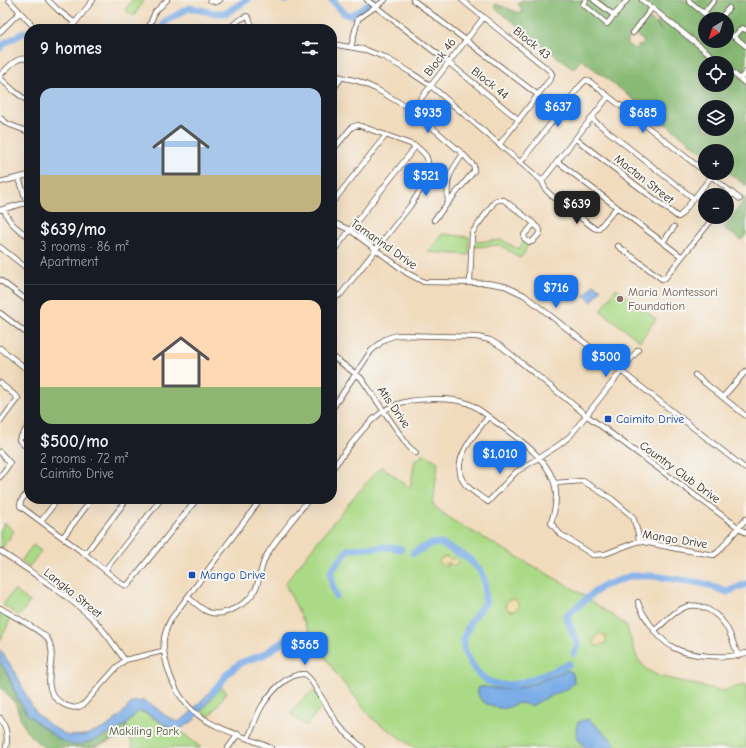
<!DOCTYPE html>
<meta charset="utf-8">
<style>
body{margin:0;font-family:"Comic Neue",sans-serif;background:#242831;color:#f1f3f6;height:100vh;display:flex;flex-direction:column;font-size:15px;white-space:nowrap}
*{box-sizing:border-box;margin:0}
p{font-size:13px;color:#9ea1a6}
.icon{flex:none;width:22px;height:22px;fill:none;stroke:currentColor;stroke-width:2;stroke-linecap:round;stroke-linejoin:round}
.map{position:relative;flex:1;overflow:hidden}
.details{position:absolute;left:24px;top:24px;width:313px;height:480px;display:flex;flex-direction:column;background:#171b24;border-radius:16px;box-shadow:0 4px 16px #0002}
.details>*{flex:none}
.needle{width:26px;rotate:218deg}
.buttons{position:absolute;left:698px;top:12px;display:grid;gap:8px}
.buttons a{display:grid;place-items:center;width:36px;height:36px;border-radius:50%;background:#171b24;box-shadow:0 4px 16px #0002;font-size:20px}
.price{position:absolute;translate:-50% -34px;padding:0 9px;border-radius:8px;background:#1a73e8;color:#fff;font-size:13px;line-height:26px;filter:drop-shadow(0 1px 2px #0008)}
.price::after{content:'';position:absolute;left:50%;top:24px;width:12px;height:9px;margin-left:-6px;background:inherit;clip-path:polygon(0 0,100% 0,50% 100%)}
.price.current{background:#222;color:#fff}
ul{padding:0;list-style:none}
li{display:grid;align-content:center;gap:8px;height:212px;padding:0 16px}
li+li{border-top:1px solid #363941}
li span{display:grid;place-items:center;height:124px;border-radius:12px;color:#555}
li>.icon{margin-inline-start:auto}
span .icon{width:72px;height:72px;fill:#fffc;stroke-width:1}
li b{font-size:17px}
h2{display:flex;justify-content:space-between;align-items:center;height:48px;padding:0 16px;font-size:17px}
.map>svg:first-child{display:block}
</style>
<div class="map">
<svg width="746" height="748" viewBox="0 0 746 748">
<rect width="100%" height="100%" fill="#f6f6f2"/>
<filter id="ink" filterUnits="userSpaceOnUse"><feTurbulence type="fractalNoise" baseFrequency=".025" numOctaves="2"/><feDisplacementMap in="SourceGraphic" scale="8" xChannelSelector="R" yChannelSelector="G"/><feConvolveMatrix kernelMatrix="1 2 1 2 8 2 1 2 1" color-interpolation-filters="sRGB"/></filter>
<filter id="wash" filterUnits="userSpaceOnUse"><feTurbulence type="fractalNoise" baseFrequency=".012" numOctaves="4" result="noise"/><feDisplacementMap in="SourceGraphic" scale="16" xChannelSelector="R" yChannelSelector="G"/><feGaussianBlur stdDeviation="0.9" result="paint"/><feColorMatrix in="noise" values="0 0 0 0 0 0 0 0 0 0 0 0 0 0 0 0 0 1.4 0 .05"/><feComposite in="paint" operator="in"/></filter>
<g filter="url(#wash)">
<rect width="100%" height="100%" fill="#f1dbbd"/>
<!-- green -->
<path fill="#abda87" stroke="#738252" d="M132,0h12l-10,16 -9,-6z
M442,234l27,3v18l-41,-3z
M502,240l16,9 6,-8 4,3 -4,10 -4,4 -20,-13 -26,2v-5z
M616,288l40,31 -16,22 -39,-30z
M423,453l15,9 -5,43 19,15 122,69 52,36 11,33 9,11 12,7 65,15 23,-7v64h-331l-41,-28 -37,-45 -28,-43 -24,-48c30,-41 63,-80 96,-118l29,22 5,-29c4,0 6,-1 8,-6z
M5,523l9,8 -12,17 -2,-1v-17z
M33,545l8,6 -12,16 -8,-6z
M14,590l16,12 -11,14 -16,-11z
M0,611l11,7 -11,23z
M221,687l6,5 -18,25 -8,-6z
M314,690l9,15 -17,21 -15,-12 9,-12z
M138,711l5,1 27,17 13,4 18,15h-68l-7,-23z"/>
<!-- forest -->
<path fill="#88ba74" stroke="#627249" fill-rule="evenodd" d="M521,0h225v186l-19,-15v-20h-22v3l-124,-95 -7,10 -4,-2 -76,-60 2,-3 24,9 2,-4 -4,-5zM652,10l10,7 -5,6 4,8 -4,-6 -10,-8zM705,19h22v22h-22zM633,33l11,8 -2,5 -3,-1 -4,5 -9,-7zM705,63h22v22h-22zM705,107h22v22h-22z
M746,197v38l-5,5 -17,-12z
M0,662c11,16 15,38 28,53 9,9 22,17 32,25l56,-10 10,-5 3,9 -35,13 -48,1 -8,-5 -12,-12 -6,-14 -4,-13 -16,-18z"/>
<!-- sand -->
<path fill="#eeda9e" stroke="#94825e" d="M445,557h3l3,3 3,-2 4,3v3l-4,2 -4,-3 -1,1 -3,-2v2l2,2h-4l-5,-5 3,-3z
M506 605a6 6 0 1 1 12 0a6 6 0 1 1-12 0Z
M599,633l7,3v7l-8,3 -4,-1 -1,-4 3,-2v-2z"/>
<!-- water -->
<path fill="#7dade7" stroke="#5c6c82" d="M594,284l7,5 -9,13 -7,-6z
M0,649l15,23 13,27 8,14 14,12 18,11 18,-1 19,-7 15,-12 12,-14 12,-1 11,6 11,9 12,6 9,-6 31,-33 3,4 -28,34 -16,10c-13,-4 -25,-19 -39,-20l-12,14 -26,13 -18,6 -10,1 -12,-5 -32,-25 -13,-23 -8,-20 -7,-10z
M567,670l5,2 2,5v6l-7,6 -21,9 -15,8c-3,-1 -8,-3 -12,-3 -4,0 -8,4 -12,5 -11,2 -35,-7 -28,-21 10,-1 19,3 28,2 21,-1 41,-11 60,-19z
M588,719l21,18 9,11h-32c-9,-9 -12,-13 -8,-26z"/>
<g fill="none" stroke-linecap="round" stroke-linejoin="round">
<!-- river -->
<path stroke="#7dade7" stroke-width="7" d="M285,0h1
M332,0c5,4 9,11 14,14 8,5 21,-9 27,-14
M161,29l5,-8 23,-13 26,5h11l21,-13
M0,48l5,-5 20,-11 4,2
M413,553l18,-9 8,-1 28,14 14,14 4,12v20l-10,13
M336,596l-4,-12 -1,-13 18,-22 40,-2 12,2
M471,621c-9,19 -11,24 0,42 17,30 43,24 70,13 10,-4 19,-7 28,-12
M574,653l4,-8 -12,-29 35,-29 30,-11h22l49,7 25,9 19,-8
M213,692l15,-19 14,-11 21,-7 32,-21"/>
</g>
</g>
<g filter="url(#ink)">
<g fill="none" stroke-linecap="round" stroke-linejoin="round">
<!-- minor casing -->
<g stroke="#564536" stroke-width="6">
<path id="minor" d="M9,0l22,24
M48,0l10,10 17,13
M210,0l6,2 4,-2
M367,0l81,62 71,58
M413,0l125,95
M462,0l88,71 2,3 -1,4 -52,67
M586,0l-3,4 24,20 20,-24
M594,0l21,16
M642,0l79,63
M689,0v1l22,18
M704,13l10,-13
M720,19l9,-11
M70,29l23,-29
M148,29l7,-17 12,-12
M228,29l11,-9 8,-4 2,2 4,11
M727,31l19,15
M0,32l20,-20
M633,33l19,-25
M734,37l8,-9 4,2
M332,44l34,6 18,7 26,15 21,14 111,95 4,9 6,6 42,32 4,1 2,-2 17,-20
M351,47l7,-28 27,-19
M727,68l19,16
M0,75c8,-7 18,-21 29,-15
M332,75l26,6 18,8 36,21 51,44 11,12v5l-40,49
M0,78l14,13 15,11
M740,79l6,-7
M332,91l10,-14
M412,110l72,-93
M0,118l8,6 21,8
M592,119l101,79
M576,139l102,78 2,-1 31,-39
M332,151l20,-24 6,-2 58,21c4,4 9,7 11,12 6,16 -9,36 -17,48l-69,88 -9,6
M558,162l124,95
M520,163l60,-77 6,-6 3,1 116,91
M707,173l33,26
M19,178l8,25
M542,181l66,-84
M0,182l29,-7
M727,200l5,-6
M332,203l54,-68
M448,203c-2,-25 1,-29 15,-49
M4,209c4,14 14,20 25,28
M0,210l29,-8
M332,222l18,8 57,43 17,9 63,1 18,3 19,9 222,174
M663,242l11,-15
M618,246l44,33 3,-1 49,-61
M0,247l29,23
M332,253l84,-107
M0,280l29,22
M470,282l2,-49 23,-32 3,-1h6l27,21 9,9 -1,4 -7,8h-3l-5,-4v-3l10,-11
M0,313l29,22
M0,348l29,23
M332,356l29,22 47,68 8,7
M695,375l51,41
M0,383l18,15 -18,24
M723,397l23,-26
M332,409l39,-58 14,-12 12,-4 80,2 13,3 12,7 84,68 160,118
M488,417c-13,17 -40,45 -23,67 6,7 15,12 23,18l28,-30 43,-27 11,-9 68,-86
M29,425l-10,15 10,10
M22,435l7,6
M0,452l10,11 -10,14
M332,469c17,-21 37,-54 63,-64 16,-7 55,-8 72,-2 9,3 22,14 30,20 23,16 60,42 59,73 0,9 -2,18 -5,27l9,11 33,21 12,-1 34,-13 39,8 36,6 4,-3 28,-33
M555,483l28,-2 29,18 21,18 5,16 1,8
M29,490l-8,11 -1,5 65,48 37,30 5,2 70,-87
M261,499l-90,120c-10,19 -9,29 -3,50 17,56 56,58 103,79
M41,521l17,-22
M63,537l29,-38
M0,551c31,21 63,41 91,66 14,13 23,29 34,43
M85,554l42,-55
M105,570l56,-71
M188,597c6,5 13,12 20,15 15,6 40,-8 47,-22 6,-11 5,-26 13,-37 12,-19 27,-36 41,-54
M638,602c2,7 6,13 10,19 16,26 31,33 61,35 13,1 25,1 37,-3
M0,608c10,6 41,23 47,30 15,21 -14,51 18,67 7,3 11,4 18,0l33,-37 9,-8 38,-9
M654,631c9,-7 18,-18 29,-23 17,-8 37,6 45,22 4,8 7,17 10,26
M0,718c7,9 8,19 6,30
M248,738c5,-10 8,-22 14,-32 9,-14 25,-33 43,-32l6,6 26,43 6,7 20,18
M228,748l10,-14"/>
</g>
<!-- minor -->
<use href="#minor" stroke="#fff" stroke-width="4.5"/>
</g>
</g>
<!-- markers -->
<circle fill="#8d6e63" stroke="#f6f6f2" stroke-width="1.5" cx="620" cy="299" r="4"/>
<g fill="#1a4fb4" stroke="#f6f6f2" stroke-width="1.5">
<rect x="604" y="415" width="8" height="8" rx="2"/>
<rect x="188" y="571" width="8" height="8" rx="2"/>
</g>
<g text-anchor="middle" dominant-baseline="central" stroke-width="4" stroke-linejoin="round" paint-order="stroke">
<!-- street labels -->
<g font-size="12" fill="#3b2a1e" stroke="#f6f6f2">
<text transform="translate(532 43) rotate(39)">Block 43</text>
<text transform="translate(440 57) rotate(-53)">Block 46</text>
<text transform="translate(490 83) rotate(39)">Block 44</text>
<text transform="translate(644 179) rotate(38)">Mactan Street</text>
<text transform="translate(384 244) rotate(35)">Tamarind Drive</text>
<text transform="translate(394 407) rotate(55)">Atis Drive</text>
<text transform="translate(680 472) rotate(36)">Country Club Drive</text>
<text transform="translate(675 539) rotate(9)">Mango Drive</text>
<text transform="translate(73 593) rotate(39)">Langka Street</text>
</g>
<!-- education labels -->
<g font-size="12" fill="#785e54" stroke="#f6f6f2" text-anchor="start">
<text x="628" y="292">Maria Montessori<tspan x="628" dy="14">Foundation</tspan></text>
</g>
<!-- transit labels -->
<g font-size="12" fill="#164399" stroke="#f6f6f2" text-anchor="start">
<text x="616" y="419">Caimito Drive</text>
<text x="200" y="575">Mango Drive</text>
</g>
<!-- park labels -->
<g font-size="12" fill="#575638" stroke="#f6f6f2">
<text x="144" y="731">Makiling Park</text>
</g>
</g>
</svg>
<div class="buttons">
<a><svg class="needle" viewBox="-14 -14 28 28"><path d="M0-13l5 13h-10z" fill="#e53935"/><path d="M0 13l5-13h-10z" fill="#9ea1a6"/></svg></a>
<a><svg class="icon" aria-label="locate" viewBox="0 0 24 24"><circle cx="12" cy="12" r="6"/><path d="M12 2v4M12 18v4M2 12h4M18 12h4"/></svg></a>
<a><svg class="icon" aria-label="layers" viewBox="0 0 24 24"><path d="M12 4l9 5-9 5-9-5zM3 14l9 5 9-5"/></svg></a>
<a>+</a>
<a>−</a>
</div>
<b class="price" style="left:558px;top:128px">$637</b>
<b class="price" style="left:428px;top:134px">$935</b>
<b class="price" style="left:643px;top:134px">$685</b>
<b class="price" style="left:426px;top:197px">$521</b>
<b class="price current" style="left:577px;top:225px">$639</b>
<b class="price" style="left:556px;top:309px">$716</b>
<b class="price" style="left:606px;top:378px">$500</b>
<b class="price" style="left:500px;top:475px">$1,010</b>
<b class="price" style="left:305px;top:666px">$565</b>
<section class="details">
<h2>9 homes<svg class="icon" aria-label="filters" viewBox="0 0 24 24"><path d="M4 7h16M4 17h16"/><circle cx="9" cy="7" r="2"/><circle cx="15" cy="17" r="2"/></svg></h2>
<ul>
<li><span style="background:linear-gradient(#a9c7e8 70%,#c2b280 0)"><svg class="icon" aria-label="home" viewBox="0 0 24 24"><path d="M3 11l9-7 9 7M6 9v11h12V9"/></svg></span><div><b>$639/mo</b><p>3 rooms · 86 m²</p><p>Apartment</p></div></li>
<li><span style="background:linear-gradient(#ffd9b3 70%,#8fb573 0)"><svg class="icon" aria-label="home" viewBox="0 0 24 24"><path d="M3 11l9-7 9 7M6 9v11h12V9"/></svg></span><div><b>$500/mo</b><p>2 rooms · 72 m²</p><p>Caimito Drive</p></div></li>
</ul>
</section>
</div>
